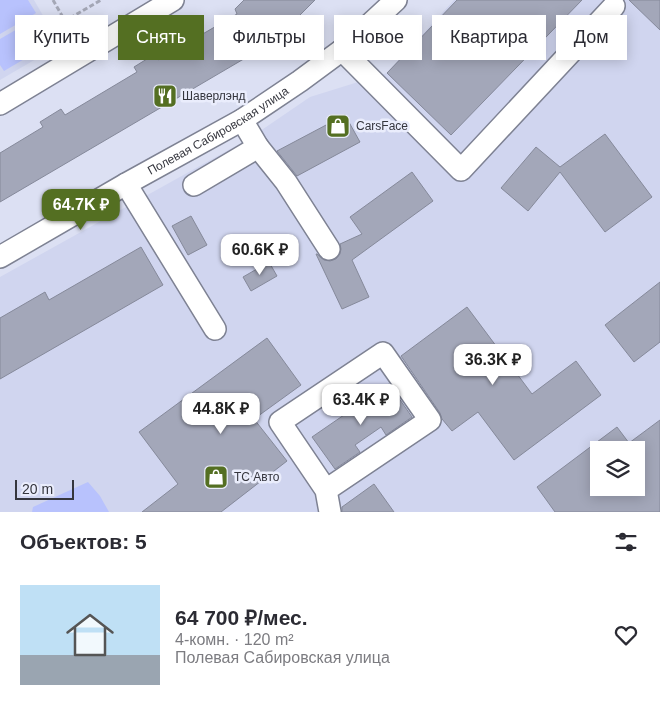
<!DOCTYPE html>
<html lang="ru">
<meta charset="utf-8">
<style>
body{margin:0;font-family:Helvetica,sans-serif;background:#f2f2f3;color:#2b2b33;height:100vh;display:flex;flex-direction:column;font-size:19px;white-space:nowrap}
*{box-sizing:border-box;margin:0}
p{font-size:16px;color:#7c7c81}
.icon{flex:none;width:28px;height:28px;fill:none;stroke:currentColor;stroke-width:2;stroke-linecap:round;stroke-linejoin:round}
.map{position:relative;height:512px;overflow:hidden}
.sheet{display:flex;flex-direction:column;background:#fff;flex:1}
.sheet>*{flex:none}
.top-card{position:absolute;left:15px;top:15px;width:630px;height:45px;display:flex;gap:10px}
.fabs{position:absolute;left:590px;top:441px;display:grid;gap:10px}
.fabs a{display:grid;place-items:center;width:55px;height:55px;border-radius:0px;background:#fff;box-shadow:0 2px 12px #0003;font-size:25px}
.scale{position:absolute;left:15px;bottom:12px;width:59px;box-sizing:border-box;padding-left:5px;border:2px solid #35363e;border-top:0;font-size:14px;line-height:18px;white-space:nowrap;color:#35363e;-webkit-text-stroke:4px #eaedfc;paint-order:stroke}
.price{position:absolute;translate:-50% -42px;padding:0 11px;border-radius:10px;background:#fff;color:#222;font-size:16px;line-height:32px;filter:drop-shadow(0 1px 2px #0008)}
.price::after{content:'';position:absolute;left:50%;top:30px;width:15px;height:11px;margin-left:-8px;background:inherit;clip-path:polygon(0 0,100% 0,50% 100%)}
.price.on{background:#546f22;color:#fff}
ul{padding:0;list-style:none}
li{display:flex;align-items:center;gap:15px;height:125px;padding:0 20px}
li+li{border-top:1px solid #e1e1e2}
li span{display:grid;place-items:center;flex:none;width:140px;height:100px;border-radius:0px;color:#555}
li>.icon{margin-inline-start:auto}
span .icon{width:60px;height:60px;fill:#fffc;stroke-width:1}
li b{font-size:21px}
h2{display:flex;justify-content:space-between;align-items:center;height:60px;padding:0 20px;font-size:21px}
.pill{padding:0 18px;border-radius:0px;background:#fff;box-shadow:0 2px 12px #0003;font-size:18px;line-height:45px}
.pill.on{background:#546f22;color:#fff}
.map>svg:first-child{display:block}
</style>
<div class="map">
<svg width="660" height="512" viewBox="0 0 660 512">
<rect width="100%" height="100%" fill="#dce0f3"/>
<!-- built -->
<path fill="#d0d5ef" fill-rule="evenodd" d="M0,0h34l26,45 -60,35z
M454,0h206v512h-660v-235l250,-139 60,-41 77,-24zM599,450h37v38h-37z"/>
<!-- green -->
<path fill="#b8c2fd" d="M0,0h28l8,13 -36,21z
M38,17l15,25 -49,29 -4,-6v-26z
M88,482l12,14 9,16h-77l1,-5z"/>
<!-- building -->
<path fill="#a3a7b9" stroke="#85899a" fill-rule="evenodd" d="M244,0h71l-30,30 3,3 -288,169v-49l43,-26 -3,-5 21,-13 4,6 72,-43 -3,-5 21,-13 3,6 79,-46 -2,-5z
M457,0h125l-131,135 -64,-62z
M629,0h31v30z
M99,20l5,7 -14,8 -4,-7z
M345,115l15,27 -63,34 -20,-25z
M605,134l47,63 -47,35 -45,-60 -32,39 -27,-23 35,-41 24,20z
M412,172l21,29 -81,59 17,37 -27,12 -26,-55h1l7,6 6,1 6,-2 4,-5 1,-5 -1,-5 22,-10 -12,-17z
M191,216l16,29 -19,10 -16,-29z
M141,247l22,38 -163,94v-61l45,-26 4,8z
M269,262l8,14 -26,15 -8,-14z
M660,282v60l-26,20 -29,-37z
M467,307l65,87 44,-33 25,34 -87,65 -36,-48 -26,19 -10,-12 -2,-6 -39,-57z
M267,338l34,47 -47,34 33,42 -66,51h-79l36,-28 -39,-52z
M389,384l23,33 -26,18 -5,-8 -26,18 5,7 -25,17 -23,-32z
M660,420v92h-105l-18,-25 80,-60 12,16zM599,450h37v38h-37z
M374,484l20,28h-52v-5z"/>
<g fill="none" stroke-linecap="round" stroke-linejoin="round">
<!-- minor casing -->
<g stroke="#7e8293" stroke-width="24">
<g id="minor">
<path d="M342,50l119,120 153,-164"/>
<path d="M0,104l173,-104"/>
<path d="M242,120l16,27 28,35 43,67"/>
<path d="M126,184l89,145"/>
<path d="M194,185l64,-38"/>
<path id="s1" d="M0,257l126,-73 116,-64 58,-39 42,-31 54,-50"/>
<path d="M326,490l104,-70 -47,-67 -103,69 46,68 4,22"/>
</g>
</g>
<!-- path -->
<path stroke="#a4a7b6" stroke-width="3" stroke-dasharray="5 2.5" stroke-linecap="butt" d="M53,0l12,21 36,-21"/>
<!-- minor -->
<use href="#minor" stroke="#fff" stroke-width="21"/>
</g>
<!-- icons -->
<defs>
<g id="restaurant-square" transform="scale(1.25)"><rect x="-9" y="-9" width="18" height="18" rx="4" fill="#546f22" stroke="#eaedfc"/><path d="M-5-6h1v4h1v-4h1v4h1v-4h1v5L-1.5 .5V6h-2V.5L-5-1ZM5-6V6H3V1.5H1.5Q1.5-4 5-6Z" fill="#fff"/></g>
<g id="shop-square" transform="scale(1.25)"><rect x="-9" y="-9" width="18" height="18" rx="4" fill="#546f22" stroke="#eaedfc"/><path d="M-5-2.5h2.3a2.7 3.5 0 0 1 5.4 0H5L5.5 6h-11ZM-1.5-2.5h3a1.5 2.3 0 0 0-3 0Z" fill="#fff"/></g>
</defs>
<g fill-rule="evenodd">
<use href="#restaurant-square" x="165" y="96"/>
<use href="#shop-square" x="338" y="126"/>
<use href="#shop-square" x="216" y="477"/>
</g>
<g text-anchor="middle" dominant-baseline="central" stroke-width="5" stroke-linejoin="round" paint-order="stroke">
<!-- poi labels -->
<g font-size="12" fill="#35363e" stroke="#eaedfc" text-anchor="start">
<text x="182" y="96">Шаверлэнд</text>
<text x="356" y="126">CarsFace</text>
<text x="234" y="477">ТС Авто</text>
</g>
<!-- street labels -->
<g font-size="12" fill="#35363e" stroke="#eaedfc">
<text stroke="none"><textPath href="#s1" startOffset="252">Полевая Сабировская улица</textPath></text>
</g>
</g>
</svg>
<div class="fabs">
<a><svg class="icon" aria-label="layers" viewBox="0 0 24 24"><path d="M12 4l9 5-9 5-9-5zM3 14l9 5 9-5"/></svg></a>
</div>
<div class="scale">20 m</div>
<b class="price on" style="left:81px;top:231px">64.7K ₽</b>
<b class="price" style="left:260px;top:276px">60.6K ₽</b>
<b class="price" style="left:493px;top:386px">36.3K ₽</b>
<b class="price" style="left:361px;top:426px">63.4K ₽</b>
<b class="price" style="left:221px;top:435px">44.8K ₽</b>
<div class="top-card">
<a class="pill">Купить</a>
<a class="pill on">Снять</a>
<a class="pill">Фильтры</a>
<a class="pill">Новое</a>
<a class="pill">Квартира</a>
<a class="pill">Дом</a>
</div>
</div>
<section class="sheet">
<h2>Объектов: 5<svg class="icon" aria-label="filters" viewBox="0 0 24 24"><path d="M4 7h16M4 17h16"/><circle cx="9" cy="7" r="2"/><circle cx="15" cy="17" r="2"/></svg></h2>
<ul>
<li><span style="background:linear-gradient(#bfe0f5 70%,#9aa5b1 0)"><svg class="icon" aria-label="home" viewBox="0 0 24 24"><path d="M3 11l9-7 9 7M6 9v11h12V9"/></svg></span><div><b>64 700 ₽/мес.</b><p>4-комн. · 120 m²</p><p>Полевая Сабировская улица</p></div><svg class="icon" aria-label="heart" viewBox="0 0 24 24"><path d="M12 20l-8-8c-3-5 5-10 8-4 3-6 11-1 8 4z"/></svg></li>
</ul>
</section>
